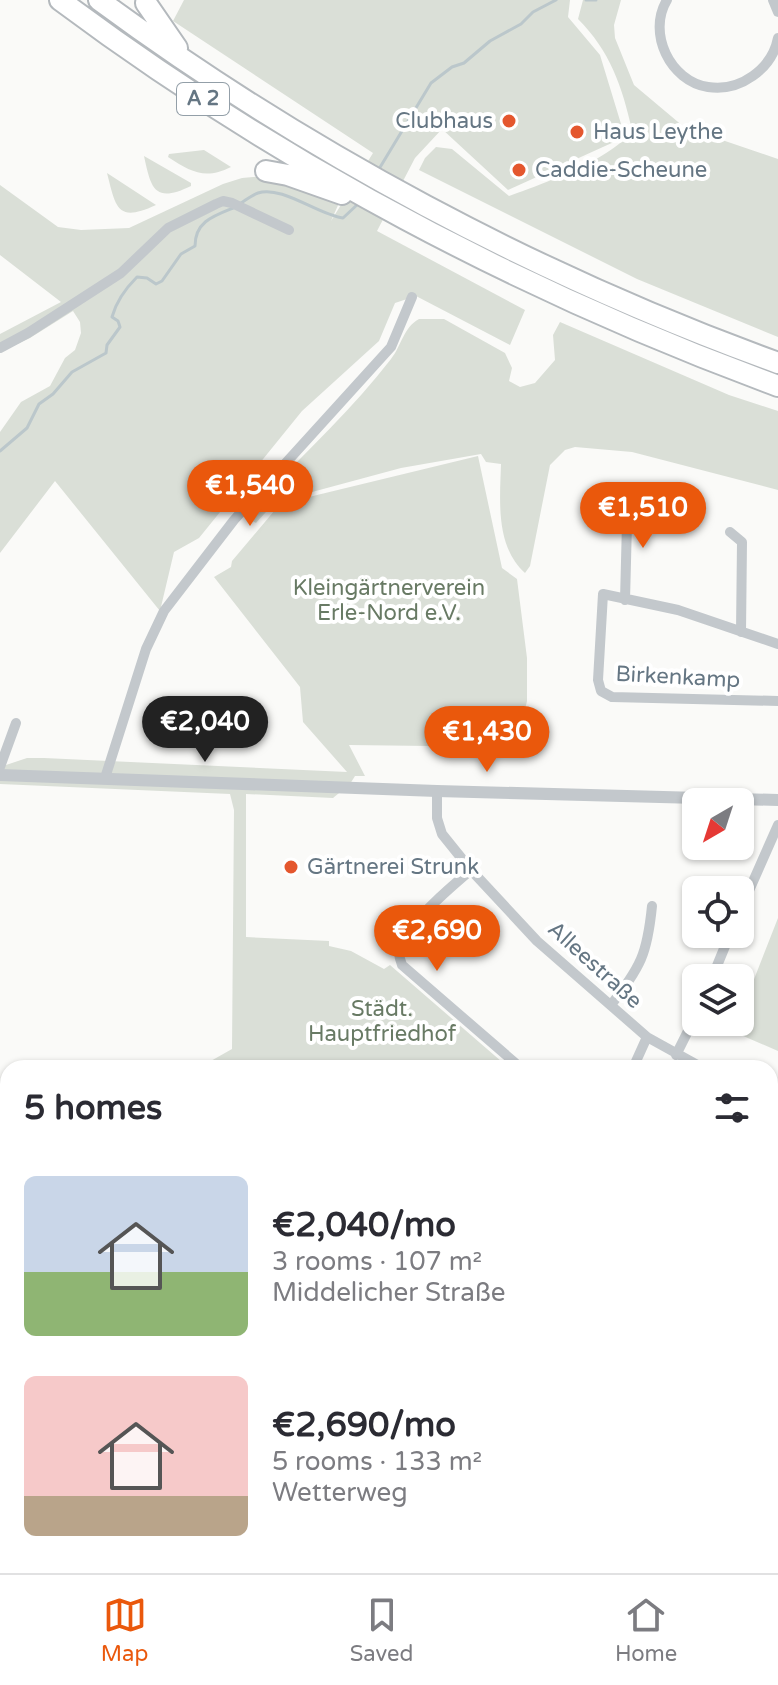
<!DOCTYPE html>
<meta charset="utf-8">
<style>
body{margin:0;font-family:"Varela Round",sans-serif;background:#f2f2f3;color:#2b2b33;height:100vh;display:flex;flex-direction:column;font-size:30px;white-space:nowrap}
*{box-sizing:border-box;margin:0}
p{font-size:26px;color:#7c7c81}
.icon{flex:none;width:44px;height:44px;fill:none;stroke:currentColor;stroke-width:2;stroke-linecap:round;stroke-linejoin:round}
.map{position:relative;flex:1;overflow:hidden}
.details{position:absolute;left:0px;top:1060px;width:778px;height:514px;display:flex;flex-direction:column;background:#fff;border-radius:24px 24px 0 0;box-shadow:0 2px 6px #0004}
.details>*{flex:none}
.needle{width:52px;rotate:219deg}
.controls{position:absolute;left:682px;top:788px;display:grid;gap:16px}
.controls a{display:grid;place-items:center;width:72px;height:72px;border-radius:12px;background:#fff;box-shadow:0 2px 6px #0004;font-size:40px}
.price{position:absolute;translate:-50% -68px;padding:0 18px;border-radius:28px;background:#ea580c;color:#fff;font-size:26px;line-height:52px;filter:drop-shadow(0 2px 4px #0008)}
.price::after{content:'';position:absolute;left:50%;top:48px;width:24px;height:18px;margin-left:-12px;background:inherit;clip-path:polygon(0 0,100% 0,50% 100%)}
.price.active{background:#222;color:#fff}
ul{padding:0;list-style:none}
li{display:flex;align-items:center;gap:24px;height:200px;padding:0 24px}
li span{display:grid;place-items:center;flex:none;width:224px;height:160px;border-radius:12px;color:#555}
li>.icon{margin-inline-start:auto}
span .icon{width:96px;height:96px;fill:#fffc;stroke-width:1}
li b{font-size:34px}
h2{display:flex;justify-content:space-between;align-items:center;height:96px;padding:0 24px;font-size:34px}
.tabs{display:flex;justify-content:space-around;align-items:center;height:112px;border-top:2px solid #e1e1e2;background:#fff;font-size:22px;color:#7c7c81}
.tabs a{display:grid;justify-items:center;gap:4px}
.tabs .active{color:#ea580c}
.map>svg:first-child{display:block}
</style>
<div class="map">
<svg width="778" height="1573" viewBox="0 0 778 1573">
<rect width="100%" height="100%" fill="#fafaf8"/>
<!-- green -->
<path fill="#dadfd7" d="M184,0h386l-2,17 32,38 25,82 -117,53 -66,-61 -27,29 -38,73 148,79 -15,35 -94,-49 -21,7 -16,38 -77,70 -103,127 -25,14 -14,59 -105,-130 -55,72v-121l21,-30 29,-16 15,-28 10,-8 6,-17 -1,-11 -7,-11 -43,27 -30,14v-18l61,-32 -61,-47v-70l58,42 23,3 48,-2 94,-44 19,-6 23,-2 74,27 -8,18 42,-68 -200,-132z
M583,0h38l-7,25 1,13 19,47 50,42 94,32v178l-141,-58 -218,-109 6,-12 11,-11 16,2 57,47c31,-11 106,-38 123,-66 -10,-44 -22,-79 -54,-111z
M204,150l27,17c-26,13 -40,5 -63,-10l1,-3z
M144,156l47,27v3c-37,18 -40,2 -47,-30z
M107,173l49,32c-39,18 -40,3 -49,-32z
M419,319h25l61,34 7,15 -3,13 11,6 15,-4 20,-23 -2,-25 7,-13 169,73 49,16v79l-146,-38 -57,-5 -10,3 -15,15 -20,101 -5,7c-30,-27 -25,-73 -24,-109l-15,-2 -5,-8 -80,14 -126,34 -19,21 -7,-4v-5l17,-20c42,-44 88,-87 125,-135 11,-14 12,-31 28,-40z
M478,456l24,112 15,11 10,79v43l-11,46 -167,-2 16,31h-10l-5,8 -17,14 -87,-4v143l83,4v5l22,5 33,18 6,-4 119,103h-318l18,-6 23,-13 2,-239 -4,-16 -230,-10v-17l27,-9h17l303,14 -44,-50 -3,-35 -86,-110 17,-10 1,-6 48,-57z
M778,918v133l-44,-19 3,-10h3v-7z
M0,1177l3,3 -2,52 7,36v72l-8,-17z
M98,1566h64v7h-61z
M296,1566h420l5,7h-420z"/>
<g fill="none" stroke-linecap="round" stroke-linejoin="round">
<!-- stream -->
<path stroke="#bbc7cb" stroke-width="3" d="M586,0h10
M379,169l52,-86 21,-16 12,-4 26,-22 31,-17 12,-12 23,-12
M241,203c5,-3 11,-8 17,-10 24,-8 60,22 85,25l16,-15
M0,451l27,-23 12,-24 14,-10 19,-22 34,-19 1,-8 13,-18 -2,-6 -6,-4c4,-15 14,-29 25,-40l10,1 9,6 6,-3 19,-27 14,-8c0,-24 18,-30 38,-38
M0,1280l8,20
M148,1566l1,7"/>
<!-- motorway casing -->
<g stroke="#b4b9bd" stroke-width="24">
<path id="motorway" d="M60,0c218,163 463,292 718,386
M99,0c206,152 439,276 679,363
M146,3l31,45
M266,171l22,4 54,19"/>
</g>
<!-- minor -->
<path stroke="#c3c8cc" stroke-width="10" d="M667,0c-20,33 3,81 41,87 32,5 64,-18 70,-49
M773,0l5,12
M0,348l28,-15 93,-60 47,-45 48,-24 7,-3 9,2 57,27
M621,509l6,14 -2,77
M730,532l12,10 -1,90
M778,644l-100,-34 -75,-16 -5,86 3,11 11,6 166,4
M0,767l16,-44
M105,778l41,-129 18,-38 70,-91 157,-173 21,-50
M437,791v27l5,16 29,36 66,71 110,96 56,31
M471,870c-19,16 -63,53 -71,76 -2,7 -1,12 2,19l119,103
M740,911l38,-86
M712,978l18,-44
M611,1005c30,-40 36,-49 41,-99
M676,1055l20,-40
M633,1068l14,-31
M770,1098l8,3
M0,1160l8,7
M770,1202l8,3
M770,1255l8,-22
M770,1292l8,2
M770,1352l8,2
M770,1518l8,-16
M312,1566l5,7
M725,1566l6,7"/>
<!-- tertiary -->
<path stroke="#c3c8cc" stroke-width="12" d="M0,775l437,16 341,9"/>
<!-- motorway -->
<use href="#motorway" stroke="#fff" stroke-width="20"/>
</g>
<!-- markers -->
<g fill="#e4572e" stroke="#fff" stroke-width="3">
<circle cx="509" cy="121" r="8"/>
<circle cx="577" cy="132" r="8"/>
<circle cx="519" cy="170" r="8"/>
<circle cx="291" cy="867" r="8"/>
</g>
<g text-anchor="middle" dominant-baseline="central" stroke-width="8" stroke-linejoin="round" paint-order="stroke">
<!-- shield labels -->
<rect fill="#fff" stroke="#939fa8" stroke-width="2" x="177" y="83" width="52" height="32" rx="6"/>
<g font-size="20" font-weight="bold" fill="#657683">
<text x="203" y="99">A 2</text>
</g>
<!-- poi labels -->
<g font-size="22" fill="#657683" stroke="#fff" text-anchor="start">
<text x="493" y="121" text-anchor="end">Clubhaus</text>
<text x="593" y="132">Haus Leythe</text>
<text x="535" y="170">Caddie-Scheune</text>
<text x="307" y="867">Gärtnerei Strunk</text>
</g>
<!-- park labels -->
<g font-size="22" fill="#687a64" stroke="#fff">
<text x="389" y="588">Kleingärtnerverein<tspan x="389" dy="25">Erle-Nord e.V.</tspan></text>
<text x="382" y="1009">Städt.<tspan x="382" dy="25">Hauptfriedhof</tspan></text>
</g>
<!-- street labels -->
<g font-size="22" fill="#657683" stroke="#fff">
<text transform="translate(678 677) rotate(3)">Birkenkamp</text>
<text transform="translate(595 965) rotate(42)">Alleestraße</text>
</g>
</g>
</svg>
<div class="controls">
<a><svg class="needle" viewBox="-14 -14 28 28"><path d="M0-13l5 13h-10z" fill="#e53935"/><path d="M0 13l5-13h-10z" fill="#7c7c81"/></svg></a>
<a><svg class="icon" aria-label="locate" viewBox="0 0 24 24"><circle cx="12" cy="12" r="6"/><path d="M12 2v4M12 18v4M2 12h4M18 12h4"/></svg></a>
<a><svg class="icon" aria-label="layers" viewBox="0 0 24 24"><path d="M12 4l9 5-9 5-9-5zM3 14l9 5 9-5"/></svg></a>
</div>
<b class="price" style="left:250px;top:528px">€1,540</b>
<b class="price" style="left:643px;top:550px">€1,510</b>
<b class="price active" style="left:205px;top:764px">€2,040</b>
<b class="price" style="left:487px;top:774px">€1,430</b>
<b class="price" style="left:437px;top:973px">€2,690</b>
<section class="details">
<h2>5 homes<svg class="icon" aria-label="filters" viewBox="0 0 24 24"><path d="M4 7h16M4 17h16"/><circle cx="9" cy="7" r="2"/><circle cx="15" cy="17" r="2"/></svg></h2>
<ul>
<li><span style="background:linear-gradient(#c9d6e8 60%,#8fb573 0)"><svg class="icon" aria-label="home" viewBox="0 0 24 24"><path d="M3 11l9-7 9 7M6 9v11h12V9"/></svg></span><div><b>€2,040/mo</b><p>3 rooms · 107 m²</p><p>Middelicher Straße</p></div></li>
<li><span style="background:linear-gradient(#f6c9c9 75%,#b9a48a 0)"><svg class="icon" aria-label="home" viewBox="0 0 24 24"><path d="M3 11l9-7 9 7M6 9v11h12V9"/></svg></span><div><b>€2,690/mo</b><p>5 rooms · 133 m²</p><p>Wetterweg</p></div></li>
</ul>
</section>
</div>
<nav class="tabs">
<a class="active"><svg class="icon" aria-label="map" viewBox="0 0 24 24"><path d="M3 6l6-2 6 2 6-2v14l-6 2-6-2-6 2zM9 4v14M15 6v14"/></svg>Map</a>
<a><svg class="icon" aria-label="saved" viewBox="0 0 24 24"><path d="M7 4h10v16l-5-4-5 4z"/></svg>Saved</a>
<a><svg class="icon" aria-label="home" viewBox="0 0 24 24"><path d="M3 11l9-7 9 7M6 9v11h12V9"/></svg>Home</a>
</nav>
